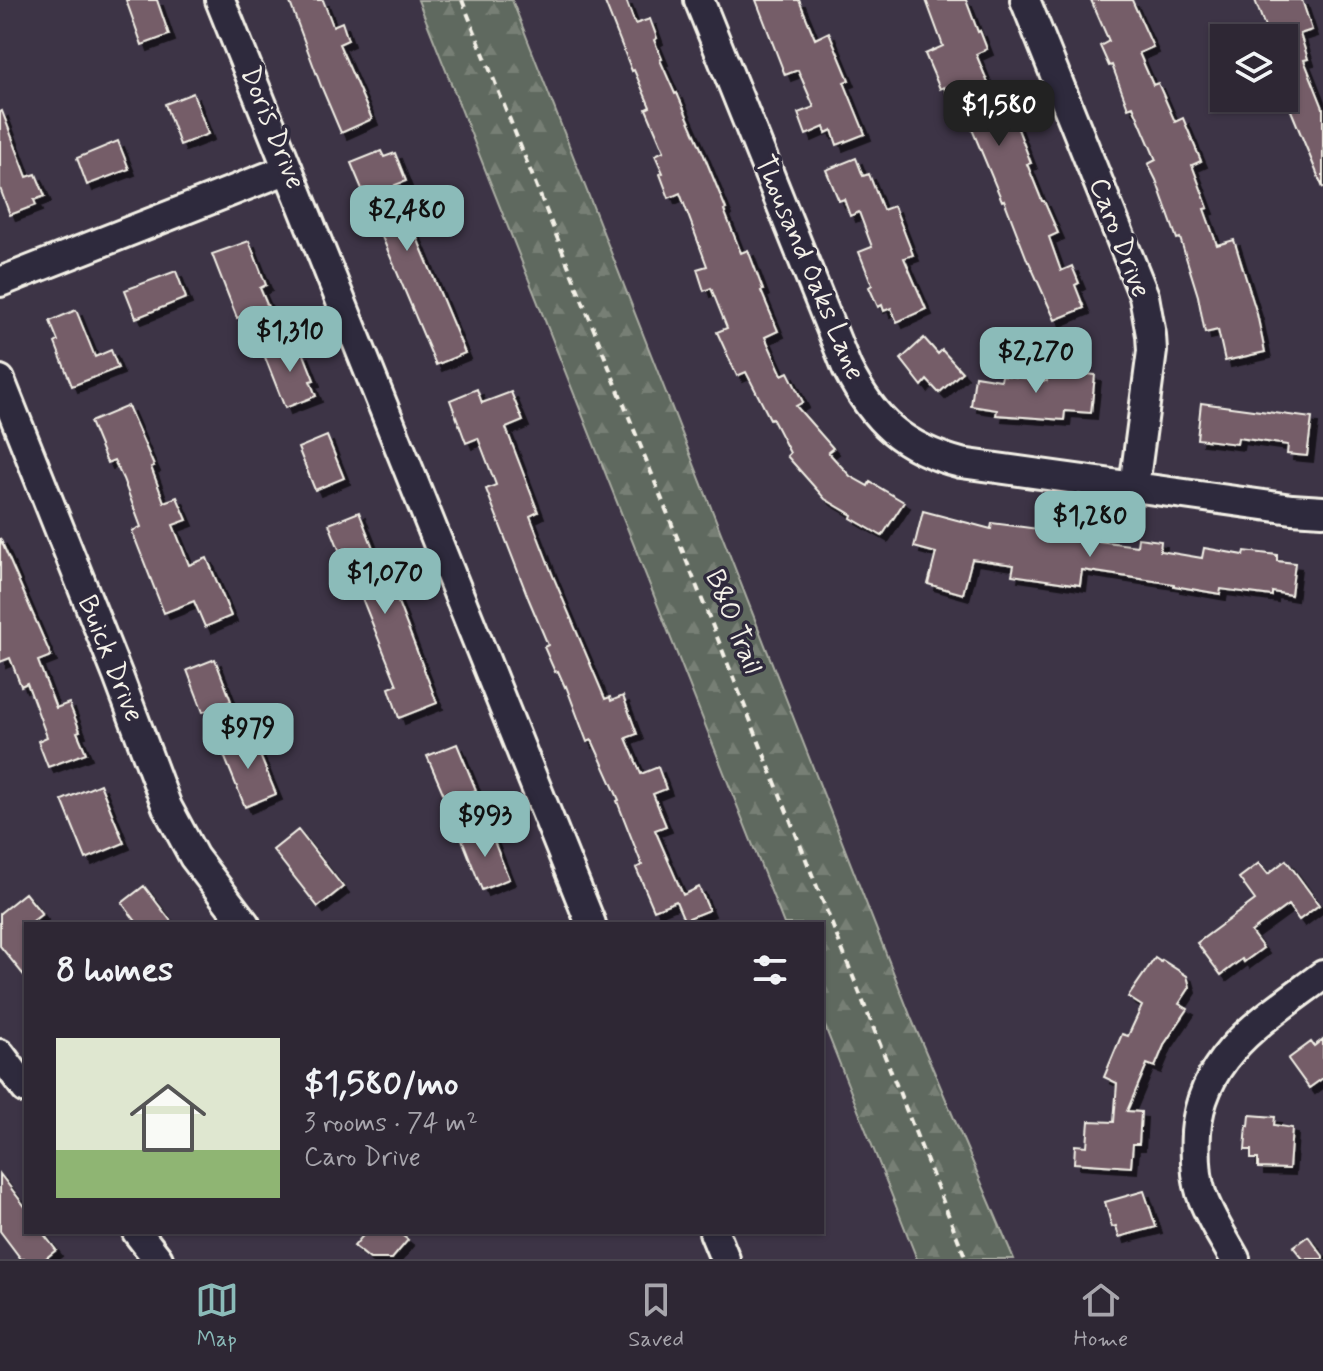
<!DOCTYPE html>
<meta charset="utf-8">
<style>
body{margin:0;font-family:Mynerve,sans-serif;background:#3a3340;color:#f1f3f6;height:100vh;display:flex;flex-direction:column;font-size:30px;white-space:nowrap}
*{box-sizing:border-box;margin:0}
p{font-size:26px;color:#a7a5ac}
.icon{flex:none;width:44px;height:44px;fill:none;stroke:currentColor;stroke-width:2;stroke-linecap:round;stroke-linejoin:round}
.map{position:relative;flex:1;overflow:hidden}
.details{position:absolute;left:24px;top:922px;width:800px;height:312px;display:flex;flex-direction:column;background:#2e2734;border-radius:0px;box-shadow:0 2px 6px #0004,0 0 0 2px #49444f}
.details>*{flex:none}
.controls{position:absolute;left:1210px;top:24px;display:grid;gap:16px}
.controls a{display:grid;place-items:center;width:88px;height:88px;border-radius:0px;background:#2e2734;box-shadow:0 2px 6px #0004,0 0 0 2px #49444f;font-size:40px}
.price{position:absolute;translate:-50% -68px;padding:0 18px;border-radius:16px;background:#8bbbb9;color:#111;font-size:26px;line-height:52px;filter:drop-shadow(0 2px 4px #0008)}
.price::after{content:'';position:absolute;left:50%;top:48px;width:24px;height:18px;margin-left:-12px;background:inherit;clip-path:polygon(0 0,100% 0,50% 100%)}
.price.on{background:#222;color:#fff}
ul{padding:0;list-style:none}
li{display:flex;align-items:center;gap:24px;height:200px;padding:0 32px}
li+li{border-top:2px solid #49444f}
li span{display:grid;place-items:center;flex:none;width:224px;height:160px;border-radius:0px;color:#555}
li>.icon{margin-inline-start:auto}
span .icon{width:96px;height:96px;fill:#fffc;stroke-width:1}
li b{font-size:34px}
h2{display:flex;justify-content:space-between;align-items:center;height:96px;padding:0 32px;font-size:34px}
.menu{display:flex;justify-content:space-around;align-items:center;height:112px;border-top:2px solid #49444f;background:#2e2734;font-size:22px;color:#a7a5ac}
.menu a{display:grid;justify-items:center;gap:4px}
.menu .on{color:#8bbbb9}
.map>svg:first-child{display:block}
</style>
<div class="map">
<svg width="1323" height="1259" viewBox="0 0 1323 1259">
<defs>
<pattern id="forest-firs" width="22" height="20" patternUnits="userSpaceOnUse" patternTransform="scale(2)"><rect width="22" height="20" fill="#5f695e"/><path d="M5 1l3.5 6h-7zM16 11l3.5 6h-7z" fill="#777f75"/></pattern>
<filter id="shadow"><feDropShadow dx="6" dy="6" stdDeviation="0" flood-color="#0009"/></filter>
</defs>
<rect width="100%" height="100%" fill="#3d3446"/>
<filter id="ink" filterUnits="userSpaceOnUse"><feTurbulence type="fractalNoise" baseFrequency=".0125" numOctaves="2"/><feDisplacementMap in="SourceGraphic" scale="16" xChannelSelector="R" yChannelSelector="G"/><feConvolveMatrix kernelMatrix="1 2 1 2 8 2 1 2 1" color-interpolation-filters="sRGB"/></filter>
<g filter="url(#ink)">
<!-- forest -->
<path fill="url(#forest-firs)" stroke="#aaada3" stroke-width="2" d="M418,0h94l400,1020 102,239h-97l-95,-240v-95h-38z"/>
<!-- building -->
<path fill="#755d68" stroke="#f4f1e8" stroke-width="2" filter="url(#shadow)" d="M126,0h31l12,35 -27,10z
M289,0h34l10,26 9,-4 6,18 -9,4 33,75 -31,14 -20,-47z
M604,0h22l9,24 15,-5 7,19 -3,2 8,19 -2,1 15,34 2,-1 26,60 23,56 -2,1 17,43 7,-3 15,40 -2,1 17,40 -13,6 17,38 6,-3 15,30 -7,4 37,42 -5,4 22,24 18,10 2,-4 34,20 -22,34 -31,-18 1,-3 -27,-16 -38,-43 3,-3 -18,-35 -2,1 -24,-47 -9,4 -20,-44 10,-4 -16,-40 -7,3 -7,-22 10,-3 -27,-73 -11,5 -9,-24 3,-1 -8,-18 9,-4 -18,-42 4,-2 -16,-37 -2,1z
M756,0h43l16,39 14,-7 20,48 -5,2 21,52 -28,11 -5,-15 -6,3 -2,-6 -18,8 -8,-22 16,-6 -16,-37 -13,5z
M926,0h40l12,32 2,-1 7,18 -11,5 14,34 6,-2 8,19 4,-2 23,60 -4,1 15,37h2l14,32 -9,4 12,34 11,-5 7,17 -4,2 9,23 -29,12 -26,-58h-1l-24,-62 -2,1 -35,-84 -9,4 -14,-34 -4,2 -15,-35 18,-8z
M1091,0h41l21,47 -14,6 14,32 5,-2 17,39 8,-4 18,43 -9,4 16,43 -4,1 13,36 17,-5 23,74 8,38 -40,9 -7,-31 -13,3 -7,-37 -18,-58 -3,1 -21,-59 -8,-16 8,-4 -23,-54 -5,2 -16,-43 -3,1 -9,-20 9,-5z
M1255,0h47l10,30 -12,4 8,25 -4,1 19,48v80l-33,-80 3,-1 -9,-22v-47h-15z
M193,93l15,41 -28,11 -15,-41z
M2,111l25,66 9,-3 9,22 -11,4 2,5 -26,10 -10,-27v-76z
M118,141l11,28 -42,16 -10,-27z
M381,151l3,6 11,-4 11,28 -11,4 70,168 -29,12 -85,-202z
M856,158l7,18 6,-2 14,36 11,-4 19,49 -9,3 22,51 -29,13 -6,-14 -7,3 -2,-6 -4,2 -9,-20 3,-2 -13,-33 13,-5 -13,-35 -9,4 -6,-17 -5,2 -13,-31z
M249,241l17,44 -6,3 8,19 -31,11 -25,-64z
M176,271l10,27 -50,20 -11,-28z
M76,310l19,47 16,-7 7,18 -46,18 -17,-43 3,-2 -8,-20z
M924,338l14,16 4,-4 20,22 -23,21 -12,-13 -5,6 -21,-27z
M293,341l5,13 5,-2 11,28 -4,1 6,15 -31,12 -22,-56z
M1048,370l47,5 -4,38 -26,-2 -1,9 -68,-5 1,-5 -26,-4 4,-30 26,4 1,-5 45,6z
M477,389l5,14 29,-11 12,29 -17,7 32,84 -8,4 23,60 52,123 5,-2 1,4 12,-5 14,38 -11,4 15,36 17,-7 8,22 -13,5 13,32 -11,4 28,65 16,-8 10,23 -25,10 -8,-19 -22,9 -18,-42 6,-3 -25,-64 2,-1 -27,-60 -5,2 -21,-56 -1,1 -7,-16 -3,1 -11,-25 4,-2 -19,-45 -43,-111 10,-4 -18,-47 -12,5 -16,-43z
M1201,403l111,15 -5,38 -20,-2 1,-9 -50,-7 -1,6 -40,-5z
M128,406l26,60 -3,1 13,35 13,-5 10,23 -14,5 16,40 18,-7 24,58 -26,11 -11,-26 -30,12 -32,-82 9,-4 -18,-48 -9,-19 -7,3 -17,-41z
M327,436l17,42 -29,12 -17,-42z
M923,511l68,18 1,-6 61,8 1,-6 22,3 -1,5 24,2v6l38,5 1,-8 23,3 -1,10 42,7 2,-10 40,7 1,-4 32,4v6l18,2 -4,32 -19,-3v4l-51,-7 -1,5 -46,-8v-2l-92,-14 -2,15 -68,-10 2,-10 -42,-6 -9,35 -35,-10 8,-31 -22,-6z
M359,512l25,64 3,-2 50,129 -38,15 -10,-30 8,-3 -48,-119 -3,1 -17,-43z
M0,538l51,118 -13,5 18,47 13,-5 11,28 -3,1 9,21 -38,14 -10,-26 9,-4 -20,-54 -6,3 -11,-28 -10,4z
M215,659l16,42 -28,11 -16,-42z
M252,736l24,58 -31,13 -24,-59z
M457,744l19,46 -29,12 -20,-46z
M100,784l24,59 -38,16 -24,-59z
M489,829l20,50 -27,11 -20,-51z
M298,830l45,57 -25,20 -45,-57z
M1286,860l33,45 -20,15 -11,-15 -37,27 12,16 -19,14 -2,-3 -21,16 -24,-32 58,-43 -16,-22 20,-15 9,11z
M144,886l29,38h-35l-16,-21z
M25,893l17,21 -13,10h-3v54l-26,-32v-33z
M1155,958l6,4 1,-2 25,16 3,11 -11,17 9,5 -23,34 -10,24 -8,-3 -20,47 14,1 -2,32h-6l-2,23 -57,-4 1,-18 12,1 2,-25 25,1 3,-39 -13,-6 18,-43 6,2 14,-30 -14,-9z
M1323,1039v39l-14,10 -21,-29 23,-17 3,4z
M1250,1115l25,2 -1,8 18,3 -3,41 -31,-1v-9h-7v-9h-6l2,-25 2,1z
M0,1174l26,34v24h16l14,18 -11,9h-24l-21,-28z
M1144,1191l12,36 -37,10 -3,-11 -4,1 -7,-25z
M366,1232h32l10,8 -16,19h-22l-16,-13z
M1308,1236l15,20v3h-20l-10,-12z"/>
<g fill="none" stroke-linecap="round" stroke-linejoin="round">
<!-- minor casing -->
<g stroke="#f4f1e8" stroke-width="34">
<path id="minor" d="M220,0l371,924
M699,0l148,368c27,53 56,80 114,95l331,46 31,2
M1025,0l119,296 7,39 1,16 -18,136
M0,282l288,-113
M0,380l118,296 49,131 27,50 51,67
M0,1054l26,35
M137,1232l21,27
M714,1232l11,27
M1235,1259c-12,-22 -26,-42 -34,-66 -6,-19 -6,-41 -5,-61 6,-78 70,-114 127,-157"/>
</g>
<!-- path -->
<path stroke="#f4f1e8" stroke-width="4" stroke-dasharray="8 6" stroke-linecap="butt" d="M462,0l504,1259"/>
<!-- minor -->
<use href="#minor" stroke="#2f2a3d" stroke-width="28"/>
</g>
</g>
<g text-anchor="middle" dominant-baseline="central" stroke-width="7" stroke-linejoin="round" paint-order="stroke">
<!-- street labels -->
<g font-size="28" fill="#f4f1e8" stroke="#2f2a3d">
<text transform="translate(272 128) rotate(68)">Doris Drive</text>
<text transform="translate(1119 238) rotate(69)">Caro Drive</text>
<text transform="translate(809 268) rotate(67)">Thousand Oaks Lane</text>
<text transform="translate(733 622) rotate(68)">B&amp;O Trail</text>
<text transform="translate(110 659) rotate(68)">Buick Drive</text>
</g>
</g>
</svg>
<div class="controls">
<a><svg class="icon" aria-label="layers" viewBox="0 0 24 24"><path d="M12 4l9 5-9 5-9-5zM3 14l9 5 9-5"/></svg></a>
</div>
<b class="price on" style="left:999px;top:148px">$1,580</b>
<b class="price" style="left:407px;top:253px">$2,480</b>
<b class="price" style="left:290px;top:374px">$1,310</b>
<b class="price" style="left:1036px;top:395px">$2,270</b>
<b class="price" style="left:1090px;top:559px">$1,280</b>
<b class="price" style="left:385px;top:616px">$1,070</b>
<b class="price" style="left:248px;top:771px">$979</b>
<b class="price" style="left:485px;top:859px">$993</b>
<section class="details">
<h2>8 homes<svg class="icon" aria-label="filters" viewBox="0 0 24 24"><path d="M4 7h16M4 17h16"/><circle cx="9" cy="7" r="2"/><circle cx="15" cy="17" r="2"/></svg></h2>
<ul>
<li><span style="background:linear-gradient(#dfe7d0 70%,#8fb573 0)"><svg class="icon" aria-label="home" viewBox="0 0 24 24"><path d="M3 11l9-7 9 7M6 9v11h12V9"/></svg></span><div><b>$1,580/mo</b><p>3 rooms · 74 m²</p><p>Caro Drive</p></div></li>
</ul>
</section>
</div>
<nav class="menu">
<a class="on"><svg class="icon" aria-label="map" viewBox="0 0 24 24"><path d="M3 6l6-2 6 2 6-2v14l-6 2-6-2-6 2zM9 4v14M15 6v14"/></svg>Map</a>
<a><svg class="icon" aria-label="saved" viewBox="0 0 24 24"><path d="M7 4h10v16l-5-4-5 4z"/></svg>Saved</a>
<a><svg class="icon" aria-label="home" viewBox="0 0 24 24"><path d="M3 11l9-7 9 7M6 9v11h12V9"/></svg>Home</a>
</nav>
